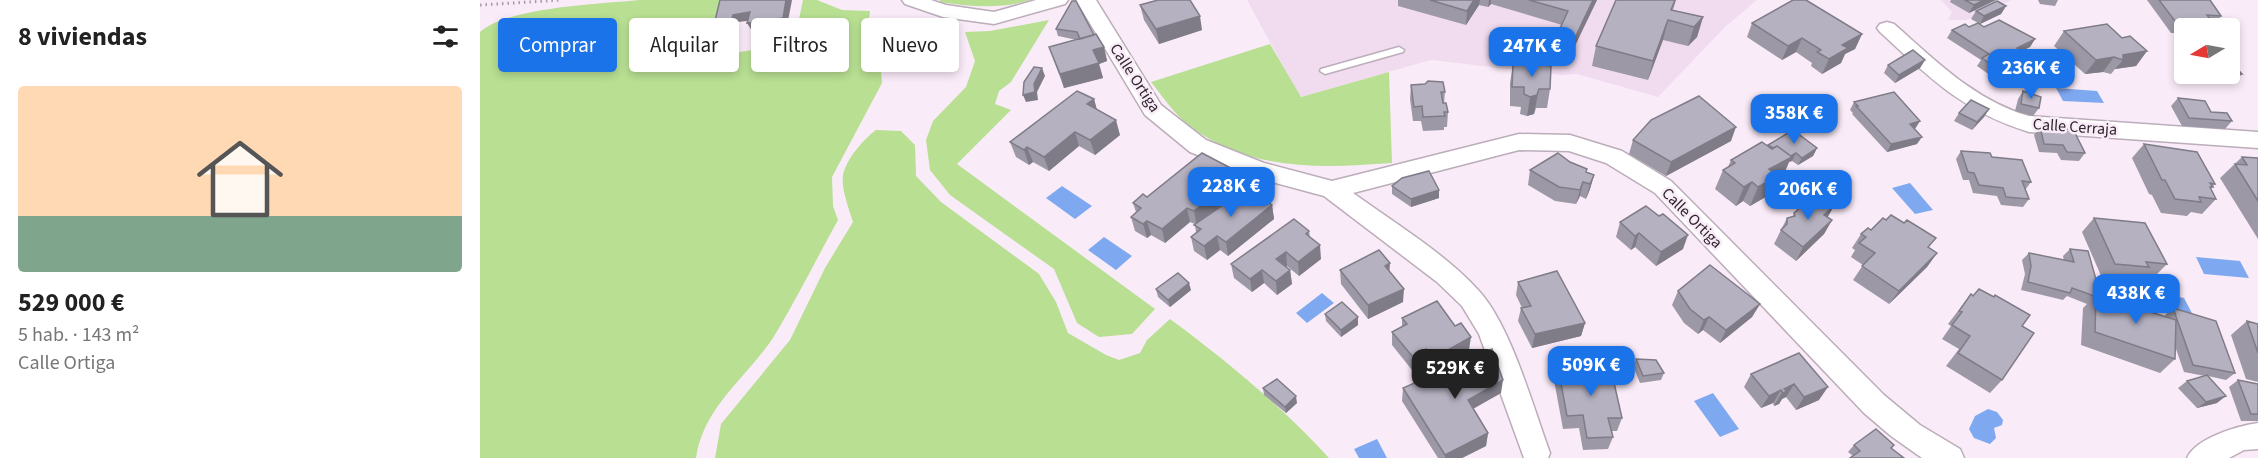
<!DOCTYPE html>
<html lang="es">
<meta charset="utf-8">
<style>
body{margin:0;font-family:"Source Sans 3",sans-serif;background:#f6f6f6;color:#222;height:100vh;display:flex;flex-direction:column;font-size:22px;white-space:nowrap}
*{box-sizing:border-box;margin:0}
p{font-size:20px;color:#767676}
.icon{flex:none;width:33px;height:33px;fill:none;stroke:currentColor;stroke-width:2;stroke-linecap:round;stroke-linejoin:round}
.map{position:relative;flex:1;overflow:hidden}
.side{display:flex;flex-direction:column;background:#fff;width:480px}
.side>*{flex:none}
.banner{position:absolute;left:18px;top:18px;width:570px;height:54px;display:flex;gap:12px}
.needle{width:39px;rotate:260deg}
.tools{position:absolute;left:1694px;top:18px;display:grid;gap:12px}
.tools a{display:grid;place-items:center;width:66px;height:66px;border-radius:6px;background:#fff;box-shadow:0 3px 9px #0003;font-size:30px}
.price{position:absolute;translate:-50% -51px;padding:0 14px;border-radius:12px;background:#1a73e8;color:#fff;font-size:20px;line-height:39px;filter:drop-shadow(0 2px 3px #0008)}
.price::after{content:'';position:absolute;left:50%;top:36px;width:18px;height:14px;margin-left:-9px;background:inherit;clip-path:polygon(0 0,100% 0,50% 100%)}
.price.on{background:#222;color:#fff}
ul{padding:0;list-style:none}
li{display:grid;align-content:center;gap:12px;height:318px;padding:0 18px}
li span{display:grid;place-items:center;height:186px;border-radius:6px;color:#555}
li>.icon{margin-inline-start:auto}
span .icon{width:108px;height:108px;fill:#fffc;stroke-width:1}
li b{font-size:26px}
h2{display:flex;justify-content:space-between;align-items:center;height:72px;padding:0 18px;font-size:26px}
.tag{padding:0 21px;border-radius:6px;background:#fff;box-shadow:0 3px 9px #0003;font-size:21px;line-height:54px}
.tag.on{background:#1a73e8;color:#fff}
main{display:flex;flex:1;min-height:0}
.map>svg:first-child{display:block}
</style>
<main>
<section class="side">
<h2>8 viviendas<svg class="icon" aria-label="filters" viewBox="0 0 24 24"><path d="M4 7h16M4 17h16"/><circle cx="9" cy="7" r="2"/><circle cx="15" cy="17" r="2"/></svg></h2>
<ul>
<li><span style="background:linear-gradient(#ffd9b3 70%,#7fa58c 0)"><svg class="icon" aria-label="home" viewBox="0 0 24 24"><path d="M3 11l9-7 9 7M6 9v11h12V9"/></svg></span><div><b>529 000 €</b><p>5 hab. · 143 m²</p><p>Calle Ortiga</p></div></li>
</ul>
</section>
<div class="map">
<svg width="1778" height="458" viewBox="0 0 1778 458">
<rect width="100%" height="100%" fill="#faebf8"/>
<!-- built -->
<path fill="#f1dcef" d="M767,0h510l-31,26 -68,71 -81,-23 -16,1 -130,-15 -131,37z
M1461,0h71l-45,20h-19l4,-8z"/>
<!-- green -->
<path fill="#b8df92" d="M160,0h80l-10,57 84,-14 9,-43h14l25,10 28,1 -6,53 17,7 1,12 -50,94 1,29 5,14c-21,38 -40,76 -62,113 -26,43 -72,71 -80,125h-216v-426c27,-25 121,-28 160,-32z
M461,0h89c-30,10 -62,6 -92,2z
M569,20l-38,62 -12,9 -4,13 16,6 -54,54 198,145 -23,25 -33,3 -22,-14 -23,-54 -104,-74 -20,-25 -4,-30 7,-19 33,-34 9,-26 -10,-29 25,-1z
M790,44l31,53 88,-25 3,91c-72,5 -139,9 -201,-36 -16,-12 -28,-30 -40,-45z
M396,130l25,1 14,14 1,31 25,26 98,72 17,28 12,31 38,22 13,5 21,-7 7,-13 23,-21c57,42 111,87 159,139h-614l6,-34 69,-84 35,-72 28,-46c-4,-13 -12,-33 -10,-47 4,-17 20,-35 33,-45z"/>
<!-- water -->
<path fill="#7ea9f1" d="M1576,88l41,3 7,12 -41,-2z
M1430,183l23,27 -18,4 -23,-26z
M582,186l30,20 -17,13 -29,-21z
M624,237l28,19 -16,14 -28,-20z
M1716,257l44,4 9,17 -45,-4z
M1655,289l49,9 11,21 -57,-18z
M842,293l12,10 -27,20 -11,-10z
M1233,393l26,36 -19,8 -26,-36z
M1508,409l9,3 6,8 -1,5 -8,3 2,10 -6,6 -16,-6 -5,-9 6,-13z
M897,439l10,19h-28l-5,-9z"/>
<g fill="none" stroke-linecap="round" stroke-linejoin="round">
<!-- lane casing -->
<g stroke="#bbadb9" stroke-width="3">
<path id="lane" d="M919,47l5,3 -1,2 -78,22 -5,-3 1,-2z"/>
</g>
<!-- street casing -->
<g stroke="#bbadb9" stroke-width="3">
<path id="street" d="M422,0h29l15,5 48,7 42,-12h32l-3,4 -71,20 -51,-7 -38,-13z
M596,0h20l65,105 45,35 58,23 68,18 187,-47 51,1 52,16 49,30 213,214 36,30 40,24 4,9h-42l-31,-22 -27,-23 -209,-220 -49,-30 -37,-12 -50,-1 -166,43c40,29 93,61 126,98 32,35 54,116 71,162l-2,5h-24l-45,-124 -17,-28 -25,-24 -113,-86 -74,-20 -60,-24 -45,-37z
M1407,22l7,2c41,36 81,77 135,92l229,16v16l-229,-16c-66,-20 -100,-55 -149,-100l-3,-4 3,-4z
M1778,423v26l-14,1 -15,8h-42c9,-20 50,-32 71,-35z"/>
</g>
<!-- path -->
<path stroke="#a69ba4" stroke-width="3" stroke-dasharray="1.5 4" stroke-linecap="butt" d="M0,5l82,-5"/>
<!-- lane -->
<use href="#lane" fill="#fff" fill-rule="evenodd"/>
<!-- street -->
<use href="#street" fill="#fff" fill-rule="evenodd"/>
</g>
<!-- wall -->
<path fill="#9c98a6" d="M918,0h199l-28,58 -17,-4 3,-15 7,-14 -71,-21 -3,3 -9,-2 -13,20 -68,-19z
M1136,0h60l-3,10 30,7 -6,20 -9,9 -25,-6 -15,40 -56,-14 4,-20z
M1471,0h45l-27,13 -19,-11z
M1558,0h20l-3,6 -15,-2z
M1667,0h63l11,16 -6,8h-1l2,3 -2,1h-30v5h-13z
M660,5l62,25 -43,14 -15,-24z
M1526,6l-5,8 -21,10 4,3 51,12 -5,8 -9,4v11l-27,16 -17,-12 4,-6 -34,-22 5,-8 17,-3 9,-4 -7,-4 5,-8z
M1272,23l110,11 -7,15 -10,5 -4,9 -19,11 -11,-8 1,-3 -16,-11 -14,8 -35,-23z
M576,29l38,6 10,12 3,14 -8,3 4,14 -39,10 -15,-41 28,-7 -19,-4z
M1584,31l83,20 -11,15 -21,3 -4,5 -8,-2 -18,2 -31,-28z
M1571,52l10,22 -6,8 -5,-1 -2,3 -8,-2 5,-22z
M1445,60l-5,8 -25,15 -11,-10 4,-8z
M1033,64l37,25 -3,19h-11l-2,6 -7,2 -7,-2 1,-7 -11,-1v-23z
M1715,74h47l-7,8h-13l-24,-5z
M931,85l34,7 -1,11 4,9 -1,15h-3v3l-21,1 -2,-10h-8l-3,-22z
M1543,91l16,17 -6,8 -18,-5 3,-12z
M1698,98l33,14 21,9 -7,8 -43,-3 -11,-20z
M614,99l3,11 23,25 -25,20 -16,-9 -30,25 -16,-9 -4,3 -13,-8 -6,-15z
M1374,102l61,27 2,15 -30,8 -35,-38 1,-1 -3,-3z
M1509,109l-5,8 -12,13 -18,-9 5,-8z
M1560,127l45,26 -6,8 -18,-1 -4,-7 -18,-1 -5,-17z
M1153,140l98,1 -65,35 -37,-22z
M1664,144l71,40 -4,5 5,10 -14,15 -11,-2 -4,4 -26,-3 -9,-18 -3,-1 -17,-36z
M1288,145l49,3 -4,8 -15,9 -6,-4 -3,1 -6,14 -7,4 -7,15 -19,11 -7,-5 -7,5 -21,-17 8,-19 5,-3 3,-7 37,-14z
M1481,151l31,6 39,25 -6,8 4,9 -6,8 -22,-2 -4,-9 -24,-3 -4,-13h-6l-7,-21z
M1762,157l16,1v81l-38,-61z
M1090,162l16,10 8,3 -4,14 -4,10 -6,-3 -4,8 -21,-3 -27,-16 2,-15z
M760,173l2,14 -30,26 60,-8 2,14 -46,37 -8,-6 -13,10 -13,-9 -3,-14 5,-4 -1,-9 -5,-2 -25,21 -14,-8 -4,3 -12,-7 -4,-14 5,-5 -3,-9 14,-6z
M912,186l47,12 -28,9 -19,-13z
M1314,213l34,4 4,3 -8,14 -28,27 -22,-17 13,-26 6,-2z
M1614,218l73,46 -14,14 -13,-2 -5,5 -33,-3 -20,-46z
M1406,220l18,3 26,25 7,5 -10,14 -38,37 -36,-24 10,-15 -12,-8 4,-7 -3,-2 9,-14 10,-4z
M1140,222l63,27 -27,17 -21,-19 -4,3 -15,-13z
M829,231l1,6 11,22 -22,17 -12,-10 -1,1 4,3 2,14 -15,11 -13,-12 -12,9 -18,-14 -3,-14z
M1590,249l27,34 25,13 22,14 22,7 -1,-2 8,-7 62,65 -9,7 -18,-4 9,27 -20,5 -19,-20 9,-7 18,-5 -21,-4 -9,-26v13l-15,14 -79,-28 2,-37 4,-4 -20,-8 -4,4 -42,-10 4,-16 -3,-14 7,-7 35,8 -1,-5z
M860,270l63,32 -35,17 -27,-35z
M1038,282l67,41 -4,13 -49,12 -14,-27 3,-13h1l-6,-13z
M676,289l35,1 -21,17 -12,-10z
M1198,291l82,13 -8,13 -32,26 -17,-13 -5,4 -14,-11 -12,-18z
M1491,294l51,32 -20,54 -12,13 -44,-27 13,-17 -17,-10 9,-13 -3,-2z
M845,314l33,3v8l-17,12 -15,-16z
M922,318l67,32 -36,21 -8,-9 -13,8 -20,-25v-13l10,-5z
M1767,321l11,3v58l-12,-3 -15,-44z
M1319,353l20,47 -23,10 -10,-13 -4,2 -3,5 -5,2 -1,-3 -12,5 -17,-21 7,-13z
M1156,359l28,14 -3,7 -21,3 -7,-17z
M1078,367l64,51 -5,13h-5l1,6 -5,12 -25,1 -4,-22 -16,1 -9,-49z
M1758,380l20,4v37h-17l-12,-34z
M783,388l34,15 -11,10 -22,-18z
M923,388l98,5 -28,15 15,25 -2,13 -24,12h-24l-36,-57z
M1374,445l37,3 -38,8 -5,-4z"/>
<!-- shaded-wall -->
<path fill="#7f7c87" d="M306,0h6l-5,26 -35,5 -5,-8z
M994,0h6l-1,5 -13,20 1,-14z
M1009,0h2v4l-3,3z
M1113,0h4l-28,58 3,-14z
M1504,0h12l-27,13 5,-8z
M1526,6l-5,8 -21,10 4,-8z
M270,12l5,8 -17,2 -3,12 -17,2 -5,-7 20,-14z
M720,16l2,14 -43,14 -3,-15z
M1223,17l-6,20 -9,9 6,-19z
M1188,20l-5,20 -15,40 5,-19z
M1382,34l-7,15 -10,5 -4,9 -19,11 7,-15 13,-14z
M1322,38l-6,14 -14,8 6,-14z
M1555,39l-5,8 -19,9 6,-8z
M624,47l3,14 -8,3 4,14 -39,10 -4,-14 33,-24z
M1667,51l-11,15 -21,3 8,-9v-5z
M1546,54l-5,8 -27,16 5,-8z
M1634,57l-11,15 -18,2 11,-14z
M1445,60l-5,8 -25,15 4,-8z
M562,68l3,8 -8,16 1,8 -12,2 -3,-7 11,-11z
M1059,89l-5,25 -7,2 3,-19z
M614,99l4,15 -11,-10z
M1509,109l-5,8 -12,13 5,-8z
M636,120l4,15 -25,20 -5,-15z
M1440,121l-5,8 -5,-5z
M1256,127l-5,14 -65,35 5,-14z
M595,132l4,14 -30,25 -5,-14z
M1442,137l-5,7 -30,8 4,-8z
M547,147l6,15 -4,3 -5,-15z
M1337,148l-4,8 -15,9 4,-7z
M1316,153l-4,8 -3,1 -6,14 -7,4 -7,15 -19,11 8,-19 11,-18z
M760,173l2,14 -45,39 -3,-15z
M1114,175l-4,14 -4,10 4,-15z
M1103,182l-3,14 -4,8 4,-14z
M1272,182l-9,19 -7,5 8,-19z
M959,190v8l-28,9v-8z
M792,205l2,14 -46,37 -2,-14z
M1354,206l-8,14 -2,-5z
M707,208l3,14 -25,21 -3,-14z
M1352,220l-8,14 -28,27 7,-14z
M667,221l4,14 -4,3 -4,-14z
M1159,233l-4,14 -4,3 4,-14z
M1208,235l-5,14 -27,17 5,-14z
M737,236l3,14 -13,10 -3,-14z
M840,245l1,14 -22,17 -1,-14z
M806,252l1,14 -9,7 -2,-14z
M1457,253l-10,14 -38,37 10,-13z
M910,263l-1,14 -4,-11z
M782,270l2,13 -12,9 -2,-13z
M810,270l2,14 -15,11 -1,-14z
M709,283l2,7 -21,17 -2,-7z
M924,289l-1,13 -35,17v-14z
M1280,304l-8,13 -32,26 6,-13z
M878,317v8l-17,12v-7z
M1229,317l-6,13 -5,4 6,-14z
M1105,323l-4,13 -49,12 3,-14z
M991,337l-2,13 -36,21 1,-13z
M946,349l-1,13 -13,8 1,-13z
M1023,380l-2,13 -35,20 2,-13z
M1314,384l-8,13 -4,2 -3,5 -5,2 10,-17z
M1348,387l-9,13 -23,10 8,-13z
M1301,390l-8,13 -12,5 8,-12z
M816,396l1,7 -11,10 -1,-6z
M1746,396l-9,7 -20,5 9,-6z
M1008,433l-2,13 -24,12h-17v-3z"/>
<!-- building -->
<path fill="#b5b1c1" stroke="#7f7c87" stroke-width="1.5" d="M240,0h66l-3,18 -36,5 3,-11 -17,3 -3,11 -17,3z
M678,0h32l10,16 -44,13 -16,-24z
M950,0h44l-7,11z
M1049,0h64l-21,44 -17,-5 13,-28z
M1136,0h59l-4,10 32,7 -9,10 -26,-7 -15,41 -57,-15z
M1313,0h13l56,34 -20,11 6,3 -19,11 -12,-7 4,-2 -19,-12 -14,8 -36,-23z
M1485,0h19l-10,5z
M1679,0h51l11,16 -14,-1 9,12 -38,-2z
M592,1h4l18,34 -14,4 -3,-7 -21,-3z
M1517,1l9,5 -22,10 -8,-5z
M1519,20l36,19 -18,9 9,6 -27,16 -17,-12 7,-4 -37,-24 13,-6 4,3 9,-4 6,4z
M1627,24l15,14 8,-2 17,15 -24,4v5l-9,-3 -18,3 -32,-29z
M616,34l8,13 -11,3 6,13 -39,11 -11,-27z
M1433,50l12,10 -26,15 -11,-10z
M1571,52l14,5 -4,17 -7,-2 -1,4 -7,-2z
M1749,60l13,14h-14z
M1052,63l19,3 -1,23h-11l-2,6 -7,2 -6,-3v-7h-12l1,-23z
M554,67l8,1 -8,16 1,8 -12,3 1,-13z
M948,81l15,1 2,10h-4l2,11h3l2,9h-4l1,4 -22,1 -1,-11 -8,1 -3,-22 14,-1z
M597,91l17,8 -7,5 29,16 -26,20 -15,-8 -31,25 -17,-10 -3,3 -14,-8z
M1543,91l18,6 -2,11 -18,-4z
M1414,92l26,29 -10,3 12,13 -31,7 -35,-38h2l-4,-4z
M1219,96l37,31 -65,35 -38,-22 18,-20z
M1698,98l27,3 6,11 16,1 5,8 -43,-3z
M1491,100l18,9 -12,13 -18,-9z
M1560,127l33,2 12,24 -18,-1 -4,-7 -19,-1z
M1313,130l24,18 -15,10 -6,-5 -5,3 -14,-10 -4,2 -5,-3z
M1282,142l10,7 5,-3 15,11 -23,12 9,7 -20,11 -6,-5 -8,5 -21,-17 12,-7 -4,-3z
M1664,144l53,8 18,32 -5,-1 3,4h-3l6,12 -17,-2 2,5 -26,-3 -10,-19h-3z
M1481,151l29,2 2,4 30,3 9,22 -9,-1 7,18 -23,-2 -3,-9 -24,-3 -5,-12 -6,-1z
M722,153l38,20 -46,38 -7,-3 -25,21 -15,-8 -4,3 -12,-7 10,-9 -8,-5 10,-9 4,3z
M1078,153l12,9 17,7 -1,3 8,3 -4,9 -7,-2 -3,8 -21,-3 -29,-17z
M1762,157l16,1v43l-23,-37 12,1z
M949,171l10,19 -28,9 -19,-13 10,-8z
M768,188l24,17 -46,37 -9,-6 -13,10 -13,-9 10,-8 -7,-4z
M1336,194l18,12 -10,9 8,5 -29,27 -22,-17 6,-6v-6l8,-2 -1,-3z
M1166,206l13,10 4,-2 25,21 -27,17 -22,-19 -4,3 -15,-14z
M1411,215l13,8 3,-3 29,18 -8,9 9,6 -38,38 -37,-25 13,-13 -16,-10 7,-6 -5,-3 7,-6 3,2 12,-12 3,2z
M1614,218l51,5 22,41 -21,-2 3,5 -34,-3z
M814,219l15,12 -3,3 14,11 -22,17 -12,-10 -10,7 14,11 -14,11 -14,-11 -12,9 -19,-15z
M1590,249l18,2 9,32 25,8v5h-1l-4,4 -21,-6 -2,2 -22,-8 -2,5 -42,-11 3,-16 -2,-13 45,9z
M899,250l11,13 -5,3 19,23 -36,16 -28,-35z
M1230,265l50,39 -34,26 -17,-13 -5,3 -14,-11 -12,-18z
M1077,271l28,52 -50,11 -14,-26 10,-2 -13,-24z
M698,273l11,10 -21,17 -12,-11z
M1499,289l15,8 1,-2 35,20 -8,11 12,7 -32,47 -44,-27 12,-17 -18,-11 10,-13 -3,-1 12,-17 2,2z
M1616,294l24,8 1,-6 23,7v7l32,10 -1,39 -80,-27z
M957,301l18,25 6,-3 10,14 -37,21 -8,-9 -13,8 -21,-25 15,-8 -5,-6z
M862,302l16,15 -17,13 -16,-16z
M1693,308l43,13 19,52 -42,-8z
M1767,321l11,3v29z
M1012,349l11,31 -35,20 20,33 -43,22 -42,-67z
M1319,353l29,34 -24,10 -10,-13 -10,5 3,2 -4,2 -2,-3 -12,6 -18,-22z
M1156,359l20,1 8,13 -21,3z
M1130,365l12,53h-14l5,19 -26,1 -4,-23 -16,1 -9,-49z
M1727,375l19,21 -20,6 -19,-21z
M797,379l19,17 -11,11 -22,-19z
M1758,380l20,4v30h-7z
M1396,429l18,16 -3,3 13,10h-54l10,-7 -6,-6z"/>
<g text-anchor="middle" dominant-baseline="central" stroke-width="5" stroke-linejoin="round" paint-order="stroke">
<!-- street labels -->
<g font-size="16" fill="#2d272c" stroke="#faebf8">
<text transform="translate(655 78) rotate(57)">Calle Ortiga</text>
<text transform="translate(1595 127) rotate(4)">Calle Cerraja</text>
<text transform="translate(1212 218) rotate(45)">Calle Ortiga</text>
</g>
</g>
</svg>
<div class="tools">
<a><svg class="needle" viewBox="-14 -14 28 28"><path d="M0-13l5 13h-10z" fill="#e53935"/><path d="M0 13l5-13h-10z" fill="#767676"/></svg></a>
</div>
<b class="price" style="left:1052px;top:78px">247K €</b>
<b class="price" style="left:1551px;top:100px">236K €</b>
<b class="price" style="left:1314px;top:145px">358K €</b>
<b class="price" style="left:751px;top:218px">228K €</b>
<b class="price" style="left:1328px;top:221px">206K €</b>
<b class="price" style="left:1656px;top:325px">438K €</b>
<b class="price" style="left:1111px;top:397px">509K €</b>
<b class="price on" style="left:975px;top:400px">529K €</b>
<div class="banner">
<a class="tag on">Comprar</a>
<a class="tag">Alquilar</a>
<a class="tag">Filtros</a>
<a class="tag">Nuevo</a>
</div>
</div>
</main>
